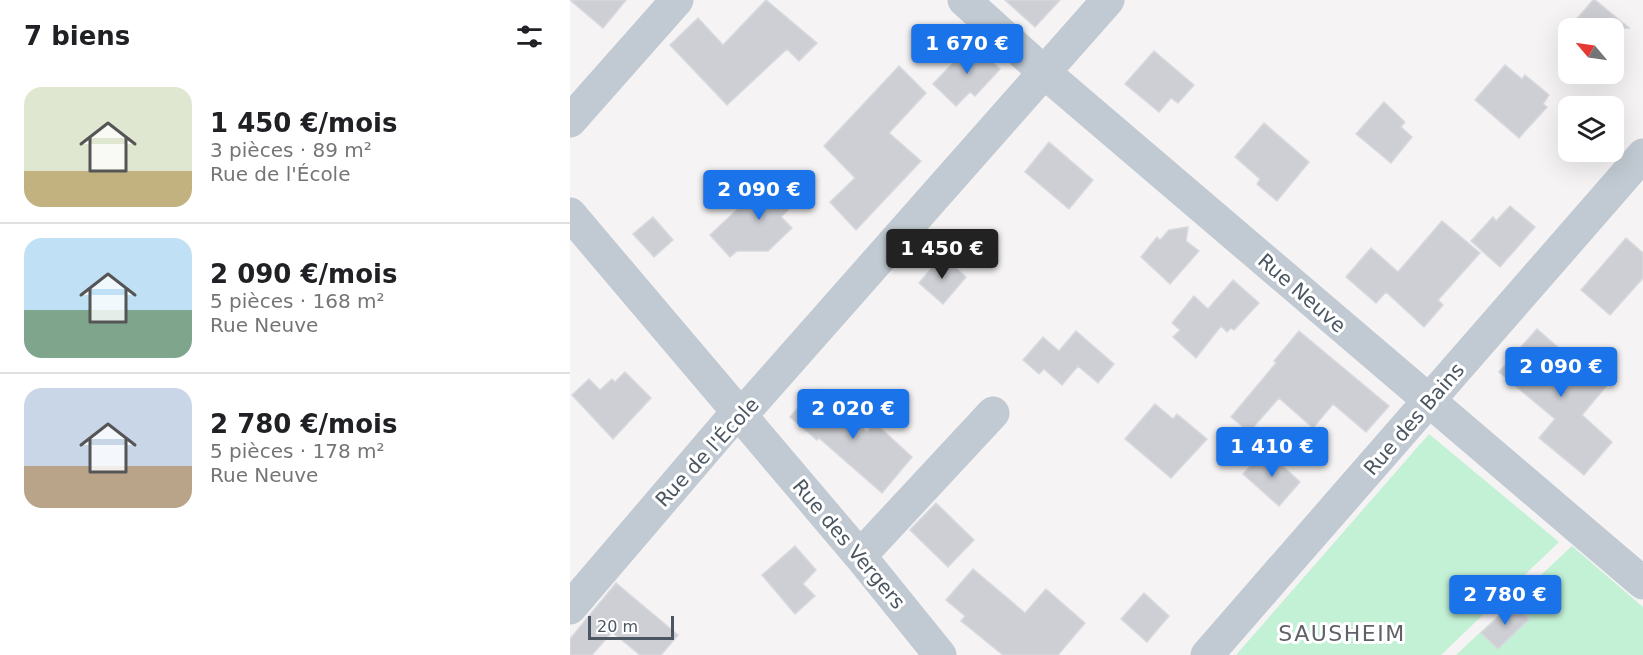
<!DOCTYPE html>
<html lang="fr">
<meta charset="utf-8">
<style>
body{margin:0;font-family:"DejaVu Sans",sans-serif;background:#f6f6f6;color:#202124;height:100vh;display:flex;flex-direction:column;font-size:22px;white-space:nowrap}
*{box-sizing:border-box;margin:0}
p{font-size:20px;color:#757577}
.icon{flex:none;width:33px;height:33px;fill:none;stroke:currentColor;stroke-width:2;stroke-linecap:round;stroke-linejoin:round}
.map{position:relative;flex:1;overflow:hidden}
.drawer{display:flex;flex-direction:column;background:#fff;width:570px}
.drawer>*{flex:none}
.needle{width:39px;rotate:299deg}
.tools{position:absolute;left:988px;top:18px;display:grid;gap:12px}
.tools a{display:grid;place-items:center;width:66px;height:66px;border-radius:12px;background:#fff;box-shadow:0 6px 24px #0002;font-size:30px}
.scale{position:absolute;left:18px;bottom:15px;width:86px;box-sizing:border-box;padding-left:6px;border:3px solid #4a5661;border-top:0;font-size:16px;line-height:21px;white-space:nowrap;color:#4a5661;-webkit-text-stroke:4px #fff;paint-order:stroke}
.price{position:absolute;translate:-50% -51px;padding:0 14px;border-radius:6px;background:#1a73e8;color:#fff;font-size:20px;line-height:39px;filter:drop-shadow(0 2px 3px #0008)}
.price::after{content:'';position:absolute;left:50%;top:36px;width:18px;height:14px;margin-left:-9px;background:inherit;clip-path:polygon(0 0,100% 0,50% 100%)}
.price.active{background:#222;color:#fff}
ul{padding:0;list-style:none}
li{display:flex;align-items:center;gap:18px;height:150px;padding:0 24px}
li+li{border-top:2px solid #e0e0e0}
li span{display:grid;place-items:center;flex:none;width:168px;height:120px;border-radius:18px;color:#555}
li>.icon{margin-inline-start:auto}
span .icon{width:72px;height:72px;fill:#fffc;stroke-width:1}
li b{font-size:26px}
h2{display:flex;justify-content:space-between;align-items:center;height:72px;padding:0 24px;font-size:26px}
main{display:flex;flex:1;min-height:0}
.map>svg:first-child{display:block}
</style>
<main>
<section class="drawer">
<h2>7 biens<svg class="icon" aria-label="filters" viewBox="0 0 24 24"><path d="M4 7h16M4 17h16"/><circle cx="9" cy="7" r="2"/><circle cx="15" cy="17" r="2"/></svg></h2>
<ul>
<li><span style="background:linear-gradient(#dfe7d0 70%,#c2b280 0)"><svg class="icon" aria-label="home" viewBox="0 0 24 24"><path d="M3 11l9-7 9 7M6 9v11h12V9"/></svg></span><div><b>1 450 €/mois</b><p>3 pièces · 89 m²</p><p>Rue de l'École</p></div></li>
<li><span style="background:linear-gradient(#bfe0f5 60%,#7fa58c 0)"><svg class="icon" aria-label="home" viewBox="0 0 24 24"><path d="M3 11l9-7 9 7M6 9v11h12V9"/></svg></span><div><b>2 090 €/mois</b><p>5 pièces · 168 m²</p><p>Rue Neuve</p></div></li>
<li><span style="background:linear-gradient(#c9d6e8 65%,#b9a48a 0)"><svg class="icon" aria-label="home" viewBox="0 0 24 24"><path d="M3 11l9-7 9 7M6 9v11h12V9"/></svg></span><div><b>2 780 €/mois</b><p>5 pièces · 178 m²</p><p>Rue Neuve</p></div></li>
</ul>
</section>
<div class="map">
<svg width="1073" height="655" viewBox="0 0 1073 655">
<rect width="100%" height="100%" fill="#f5f3f3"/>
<!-- green -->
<path fill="#c3f1d5" d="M859,434l130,108 -118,113h-205z
M1002,546l71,61v48h-187z"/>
<!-- building -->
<path fill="#cdcfd5" stroke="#d7d9de" stroke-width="1.5" d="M0,0h56l-23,28z
M196,0l51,43 -18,18 -12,-12 -60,56 -57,-60 28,-27 25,27z
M435,0h55l-25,27z
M1023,0h2l34,28h-60z
M402,43l28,26 -25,27 -5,-4 -14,14 -23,-22z
M584,51l40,34 -16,18 -7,-5 -12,14 -34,-28z
M935,65l17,14 3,-4 24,20 -6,9 4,3 -28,31 -44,-38z
M329,66l27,27 -37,40 32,28 -65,69 -26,-28 25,-24 -31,-32z
M814,102l21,20 -4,5 11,10 -21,26 -35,-29z
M694,123l45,39 -32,39 -20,-17 3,-5 -25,-22z
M479,142l44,38 -24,29 -44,-37z
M221,175l16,16 -26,26 11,11 -24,23h-31l-7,6 -20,-22 47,-44 8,9z
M940,206l25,21 -35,40 -29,-26 22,-24 3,4z
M83,217l20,23 -19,17 -21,-23z
M872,221l38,32 -42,47 5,5 -19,22 -38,-35 -10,11 -30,-26 25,-29 27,24z
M618,227l-2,14 13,10 -29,33 -29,-27 16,-20 3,3 9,-10z
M1056,238l17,15v25l-33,37 -29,-25z
M372,256l24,21 -23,27 -24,-21z
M663,280l26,23 -25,27 -3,-2 -4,4 -6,-6 -25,32 -23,-21 7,-7 -8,-7 22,-27 14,13z
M967,329l49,43 8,-9 19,15 -31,37 30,27 -28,33 -45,-37 16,-19 -56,-47z
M506,331l38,33 -16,19 -20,-17 -16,19 -18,-16 -5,5 -16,-14 20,-23 16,14z
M729,331l90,75 -23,26 -33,-28 -20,24 -34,-30 -30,34 -18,-15 45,-54 -2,-2z
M55,372l26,26 -38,41 -41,-44 17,-16 11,11 12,-11 3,3z
M250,390l47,42 8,-9 37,34 -30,36 -63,-55 -2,2 -27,-23 23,-26 4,4z
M585,404l18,15 4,-5 30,25 -36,39 -46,-39z
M695,450l35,32 -21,24 -36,-32z
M366,503l38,37 -26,27 -38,-37z
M225,546l21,24 -13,14 12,12 -20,18 -33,-39z
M403,569l52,44 21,-24 39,34 -27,32h-55l-42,-34 4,-5 -19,-16z
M46,583l62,52 -17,20h-21l-28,-23 -20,23h-22v-16z
M574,593l25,23 -22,26 -26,-23z
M943,603l16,16 -31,30 -17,-16z"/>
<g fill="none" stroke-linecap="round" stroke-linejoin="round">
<!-- minor -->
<path stroke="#c1cad2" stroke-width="33" d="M394,0l81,73 598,510
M0,121l107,-121
M0,214l290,342 80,99
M290,556l133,-143
M0,608l158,-185 24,-20 356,-403
M637,655l436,-500"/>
</g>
<g text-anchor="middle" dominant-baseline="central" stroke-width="6" stroke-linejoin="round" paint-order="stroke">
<!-- street labels -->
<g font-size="20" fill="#4a5661" stroke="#fff">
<text transform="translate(732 293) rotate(41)">Rue Neuve</text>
<text transform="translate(844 419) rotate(-49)">Rue des Bains</text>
<text transform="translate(137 452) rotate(-47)">Rue de l'École</text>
<text transform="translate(279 544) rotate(50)">Rue des Vergers</text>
</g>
<!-- quarter labels -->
<g font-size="22" letter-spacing="1.5" fill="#5f6368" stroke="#fff">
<text x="772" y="633">SAUSHEIM</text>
</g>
</g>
</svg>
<div class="tools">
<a><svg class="needle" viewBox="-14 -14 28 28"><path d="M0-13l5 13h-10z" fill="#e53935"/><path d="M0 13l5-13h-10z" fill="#757577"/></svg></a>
<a><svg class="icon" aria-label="layers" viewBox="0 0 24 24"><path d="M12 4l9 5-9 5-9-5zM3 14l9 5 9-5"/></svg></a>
</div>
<div class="scale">20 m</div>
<b class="price" style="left:397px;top:75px">1 670 €</b>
<b class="price" style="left:189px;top:221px">2 090 €</b>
<b class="price active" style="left:372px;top:280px">1 450 €</b>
<b class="price" style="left:991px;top:398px">2 090 €</b>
<b class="price" style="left:283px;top:440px">2 020 €</b>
<b class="price" style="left:702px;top:478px">1 410 €</b>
<b class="price" style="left:935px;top:626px">2 780 €</b>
</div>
</main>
